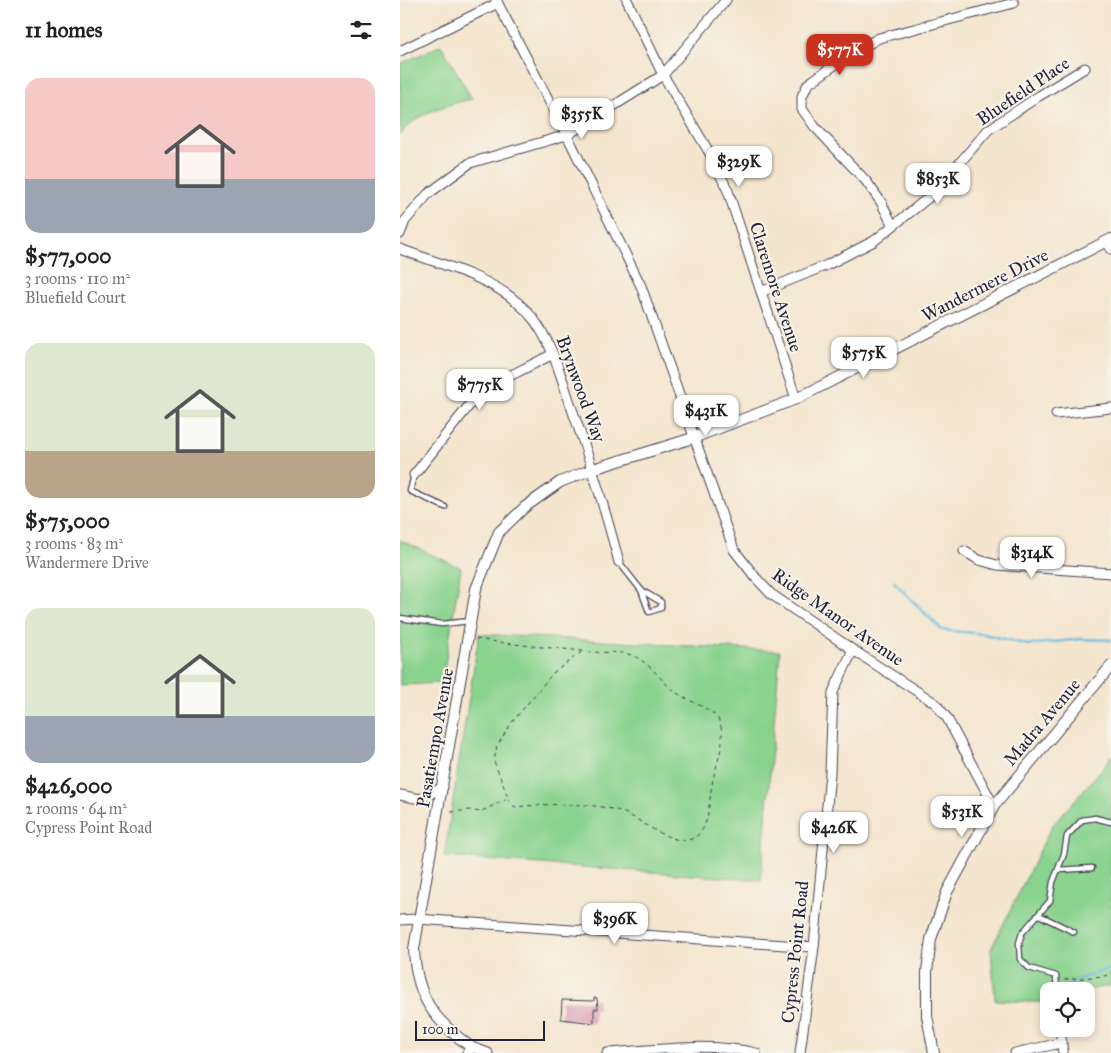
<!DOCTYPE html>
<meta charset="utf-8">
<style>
body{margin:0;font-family:"IM FELL Great Primer",serif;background:#f6f6f6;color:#222;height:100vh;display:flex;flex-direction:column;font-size:19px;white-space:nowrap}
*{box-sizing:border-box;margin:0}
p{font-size:16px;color:#767676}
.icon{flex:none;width:28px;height:28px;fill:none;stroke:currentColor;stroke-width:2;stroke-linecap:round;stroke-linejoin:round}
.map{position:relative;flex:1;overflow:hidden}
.sheet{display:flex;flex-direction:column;background:#fff;width:400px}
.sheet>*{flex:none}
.controls{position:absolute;left:640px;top:982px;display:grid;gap:10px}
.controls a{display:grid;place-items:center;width:55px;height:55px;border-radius:10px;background:#fff;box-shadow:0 2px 8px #0003;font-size:25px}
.scale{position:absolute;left:15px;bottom:12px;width:130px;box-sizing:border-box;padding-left:5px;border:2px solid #22223b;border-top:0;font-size:14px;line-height:18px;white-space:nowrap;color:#22223b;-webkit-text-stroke:4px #f7f3e8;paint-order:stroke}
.price{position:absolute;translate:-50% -42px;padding:0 11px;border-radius:10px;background:#fff;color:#222;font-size:16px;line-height:32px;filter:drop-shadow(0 1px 2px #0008)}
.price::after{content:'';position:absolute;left:50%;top:30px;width:15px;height:11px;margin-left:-8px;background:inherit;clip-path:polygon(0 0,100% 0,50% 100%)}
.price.selected{background:#c8321e;color:#fff}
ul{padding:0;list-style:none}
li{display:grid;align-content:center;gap:10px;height:265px;padding:0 25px}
li span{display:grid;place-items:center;height:155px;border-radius:15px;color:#555}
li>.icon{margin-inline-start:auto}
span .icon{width:90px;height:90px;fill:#fffc;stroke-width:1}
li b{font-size:21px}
h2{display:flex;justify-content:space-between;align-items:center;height:60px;padding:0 25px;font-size:21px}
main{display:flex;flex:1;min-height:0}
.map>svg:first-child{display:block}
</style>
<main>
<section class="sheet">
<h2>11 homes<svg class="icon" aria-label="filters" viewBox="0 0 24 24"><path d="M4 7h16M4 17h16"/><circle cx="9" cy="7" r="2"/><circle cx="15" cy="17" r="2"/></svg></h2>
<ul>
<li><span style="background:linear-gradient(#f6c9c9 65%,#9aa5b1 0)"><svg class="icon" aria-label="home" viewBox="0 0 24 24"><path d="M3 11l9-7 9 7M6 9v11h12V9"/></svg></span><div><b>$577,000</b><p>3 rooms · 110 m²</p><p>Bluefield Court</p></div></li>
<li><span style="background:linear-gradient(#dfe7d0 70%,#b9a48a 0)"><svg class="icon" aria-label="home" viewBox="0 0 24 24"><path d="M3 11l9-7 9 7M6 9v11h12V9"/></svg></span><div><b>$575,000</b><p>3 rooms · 83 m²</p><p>Wandermere Drive</p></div></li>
<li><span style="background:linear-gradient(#dfe7d0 70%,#9aa5b1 0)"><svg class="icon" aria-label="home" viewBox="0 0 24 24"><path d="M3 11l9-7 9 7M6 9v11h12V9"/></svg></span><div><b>$426,000</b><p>2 rooms · 64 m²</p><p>Cypress Point Road</p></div></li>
</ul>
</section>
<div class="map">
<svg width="711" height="1053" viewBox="0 0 711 1053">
<rect width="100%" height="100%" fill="#f7f3e8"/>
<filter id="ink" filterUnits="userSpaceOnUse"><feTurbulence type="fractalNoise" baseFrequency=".02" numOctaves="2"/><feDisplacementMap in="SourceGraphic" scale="10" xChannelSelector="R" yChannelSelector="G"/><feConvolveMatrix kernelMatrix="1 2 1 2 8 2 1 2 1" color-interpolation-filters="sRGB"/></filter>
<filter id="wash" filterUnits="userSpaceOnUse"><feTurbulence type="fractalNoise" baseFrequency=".0096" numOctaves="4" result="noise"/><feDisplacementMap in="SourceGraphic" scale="20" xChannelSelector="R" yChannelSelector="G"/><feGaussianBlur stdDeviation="1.12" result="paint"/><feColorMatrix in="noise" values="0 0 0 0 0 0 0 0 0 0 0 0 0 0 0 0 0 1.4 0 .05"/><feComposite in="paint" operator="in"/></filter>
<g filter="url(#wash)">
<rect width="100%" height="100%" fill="#f4e5ce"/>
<!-- green -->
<path fill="#8ad38f" stroke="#567a65" d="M41,45l31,54c-26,6 -55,13 -72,36v-71z
M0,540l61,28 -19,115 -42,2z
M79,634l301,17 -19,229 -317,-23z
M711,755v231l-30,5h-32v12l-54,-3 -4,-51 61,-123 56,-64z"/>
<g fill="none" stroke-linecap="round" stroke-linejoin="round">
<!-- stream -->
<path stroke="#5fb8dc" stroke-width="2.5" d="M494,582l48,48 42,4 44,11 53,-6 30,1
M663,991l11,-10 37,-13"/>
</g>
<g id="blocks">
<!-- building -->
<path fill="#d591af" d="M194,998h3l1,11h-4v14l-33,-4 1,-19 32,1z"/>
</g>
</g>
<g filter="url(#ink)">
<use href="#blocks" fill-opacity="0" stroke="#423f51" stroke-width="1"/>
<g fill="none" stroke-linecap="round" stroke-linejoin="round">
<!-- service casing -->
<g stroke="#423f51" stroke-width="7">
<path id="service" d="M14,475l-4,16 35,16
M219,562l22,28 8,22 12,-4v-6l-20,-12
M0,618l42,6 28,-3
M658,870l34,-2
M639,915l35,17
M657,991l-1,-15 -27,-8 -9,-9 -1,-16 3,-10 28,-32 3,-19 11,-28 3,-18 15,-16 13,-2 16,4"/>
</g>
<!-- minor casing -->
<g stroke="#423f51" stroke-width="11">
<path id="minor" d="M96,0l71,135 74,151 93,264 22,28 15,16 82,56 82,53 12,15 47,88
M227,0l36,75 49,82 16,34 68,208
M0,51l98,-48
M493,226l-12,-24 -15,-21 -51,-54 -13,-18v-13l6,-12 39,-28 32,-18 135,-35
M0,234l5,-13 23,-27 42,-31 97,-28 96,-60 63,-75
M707,242l4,7
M0,249c39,15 85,26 117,53 32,26 42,69 55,107 18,50 33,101 47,153
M361,292l66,-27 47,-24 59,-47 55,-64 51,-34 46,-28
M656,414l55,-6
M14,475l61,-77 13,-11 65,-33
M564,551l15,9 18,5 114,8
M0,795l20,4 23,-12
M0,920l17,-1 397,28
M660,1029l3,24
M67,1053l4,-6 17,6
M207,1053c49,-3 100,-11 149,0
M400,1053l14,-106 16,-174 3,-81 20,-42
M615,1053l46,-10"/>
</g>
<!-- tertiary casing -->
<g stroke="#423f51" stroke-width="12">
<path id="tertiary" d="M71,1047c-38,-27 -55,-51 -57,-98l62,-360 23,-57 26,-25 35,-25 33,-13 100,-31 103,-39 315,-160
M534,1053l-7,-37v-44l4,-33 16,-47 47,-86 117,-140"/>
</g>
<!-- path -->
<path stroke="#423f51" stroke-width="1" stroke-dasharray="4 4" stroke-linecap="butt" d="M76,639c39,6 78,9 117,13 11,1 27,-1 38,3 19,6 32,30 49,40 10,6 33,15 38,24 11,21 -3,45 -6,66 -4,18 -1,50 -24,55 -18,3 -45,-18 -61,-26 -28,-13 -82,-10 -112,-7l-5,-4 -16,-42 3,-15 15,-24 41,-49 30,-22
M51,812l19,-2 10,2 27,-13
M664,980l47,-5"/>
<!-- service -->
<use href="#service" stroke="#fff" stroke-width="4.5"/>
<!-- minor -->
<use href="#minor" stroke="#fff" stroke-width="9"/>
<!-- tertiary -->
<use href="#tertiary" stroke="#fff" stroke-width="10"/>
</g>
</g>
<g text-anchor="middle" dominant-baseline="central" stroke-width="4.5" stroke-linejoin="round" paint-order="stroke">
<!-- street labels -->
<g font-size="18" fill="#22223b" stroke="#f7f3e8">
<text transform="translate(623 91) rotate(-34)">Bluefield Place</text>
<text transform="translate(585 285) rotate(-27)">Wandermere Drive</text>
<text transform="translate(376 287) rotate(72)">Claremore Avenue</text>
<text transform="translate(181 389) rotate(70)">Brynwood Way</text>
<text transform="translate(438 617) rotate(35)">Ridge Manor Avenue</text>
<text transform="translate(642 722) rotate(-50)">Madra Avenue</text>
<text transform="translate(35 738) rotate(-80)">Pasatiempo Avenue</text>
<text transform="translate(395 952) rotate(-84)">Cypress Point Road</text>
</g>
</g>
</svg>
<div class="controls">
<a><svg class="icon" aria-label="locate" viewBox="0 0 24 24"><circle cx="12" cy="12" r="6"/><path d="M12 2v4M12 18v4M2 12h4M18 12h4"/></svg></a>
</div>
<div class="scale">100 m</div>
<b class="price selected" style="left:440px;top:76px">$577K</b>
<b class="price" style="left:182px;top:140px">$355K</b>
<b class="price" style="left:339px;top:188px">$329K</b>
<b class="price" style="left:538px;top:205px">$853K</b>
<b class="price" style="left:464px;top:379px">$575K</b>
<b class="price" style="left:80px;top:411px">$775K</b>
<b class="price" style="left:306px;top:437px">$431K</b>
<b class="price" style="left:632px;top:579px">$314K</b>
<b class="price" style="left:562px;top:838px">$531K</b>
<b class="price" style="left:434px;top:854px">$426K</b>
<b class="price" style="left:215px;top:945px">$396K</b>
</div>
</main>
